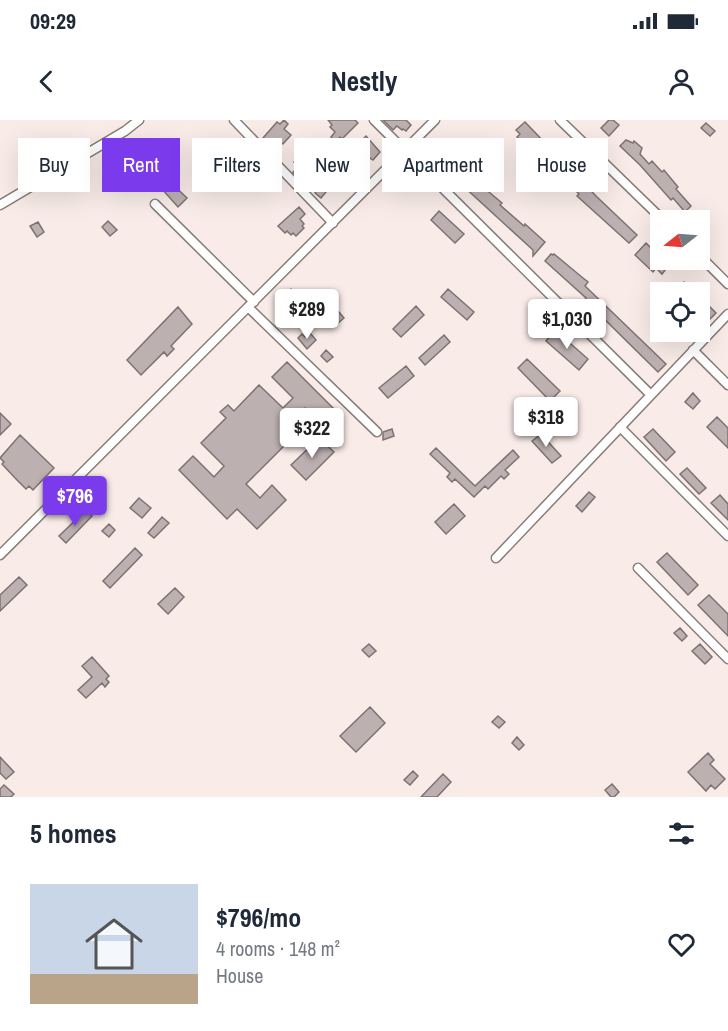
<!DOCTYPE html>
<meta charset="utf-8">
<style>
body{margin:0;font-family:"Archivo Narrow",sans-serif;background:#f2f2f3;color:#1f2937;height:100vh;display:flex;flex-direction:column;font-size:22px;white-space:nowrap}
*{box-sizing:border-box;margin:0}
p{font-size:20px;color:#747a83}
.icon{flex:none;width:33px;height:33px;fill:none;stroke:currentColor;stroke-width:2;stroke-linecap:round;stroke-linejoin:round}
.map{position:relative;height:677px;overflow:hidden}
.details{display:flex;flex-direction:column;background:#fff;flex:1}
.details>*{flex:none}
.banner{position:absolute;left:18px;top:18px;width:693px;height:54px;display:flex;gap:12px}
.needle{width:39px;rotate:253deg}
.controls{position:absolute;left:650px;top:90px;display:grid;gap:12px}
.controls a{display:grid;place-items:center;width:60px;height:60px;border-radius:0px;background:#fff;box-shadow:0 6px 24px #0002;font-size:30px}
.price{position:absolute;translate:-50% -51px;padding:0 14px;border-radius:6px;background:#fff;color:#222;font-size:20px;line-height:39px;filter:drop-shadow(0 2px 3px #0008)}
.price::after{content:'';position:absolute;left:50%;top:36px;width:18px;height:14px;margin-left:-9px;background:inherit;clip-path:polygon(0 0,100% 0,50% 100%)}
.price.selected{background:#7c3aed;color:#fff}
ul{padding:0;list-style:none}
li{display:flex;align-items:center;gap:18px;height:150px;padding:0 30px}
li span{display:grid;place-items:center;flex:none;width:168px;height:120px;border-radius:0px;color:#555}
li>.icon{margin-inline-start:auto}
span .icon{width:72px;height:72px;fill:#fffc;stroke-width:1}
li b{font-size:26px}
h2{display:flex;justify-content:space-between;align-items:center;height:72px;padding:0 30px;font-size:26px}
.tag{padding:0 21px;border-radius:0px;background:#fff;box-shadow:0 6px 24px #0002;font-size:21px;line-height:54px}
.tag.selected{background:#7c3aed;color:#fff}
.status{display:flex;justify-content:space-between;align-items:center;height:42px;padding:0 30px;background:#fff;direction:ltr}
.status svg{height:16px;fill:currentColor}
header{display:flex;justify-content:space-between;align-items:center;height:78px;padding:0 30px;background:#fff;font-size:27px;font-weight:700}
.map>svg:first-child{display:block}
</style>
<div class="status"><b>09:29</b><svg viewBox="0 0 49 12"><path d="M0 12V9h3v3zM5 12V6h3v6zM10 12V3h3v9zM15 12V0h3v12zM26 1h20v11H26zM47 4h2v5h-2z"/></svg></div>
<header><svg class="icon" aria-label="back" viewBox="0 0 24 24"><path d="M15 5l-7 7 7 7"/></svg>Nestly<svg class="icon" aria-label="person" viewBox="0 0 24 24"><circle cx="12" cy="8" r="4"/><path d="M4 21q1-7 8-7t8 7"/></svg></header>
<div class="map">
<svg width="728" height="677" viewBox="0 0 728 677">
<rect width="100%" height="100%" fill="#f9ece8"/>
<!-- building -->
<path fill="#bdb0b1" stroke="#7d7171" stroke-width="1.5" d="M284,0l4,4 -4,5 7,6 -8,9 -2,-2 -1,2 -6,-5 -4,5 -7,-6 14,-16 3,2z
M328,0h27l3,3 -16,16 -2,-2 -4,5 -5,-5 4,-5 -5,-5 2,-2z
M383,0h23l5,5 -5,6 -3,-2 -1,1 -5,-4 -4,4z
M609,0h4l6,5 -10,11 -8,-8z
M525,2l71,74 41,39 -8,8 -52,-47 2,-2 -15,-15 -4,4 -9,-9 5,-5 -10,-9 -2,2 -2,-1 -25,-24 3,-3 -4,-4z
M706,3l9,8 -5,5 -9,-8z
M366,16l14,16 -7,8 -3,-2 -1,2 -6,-6 -5,5 -5,-4 5,-5 -3,-3z
M626,20l7,3 1,-2 8,7 -2,6 9,10 3,-3 10,11 2,-2 14,17 -2,2 15,17 -6,6 -12,-14 -2,2 -31,-35 -20,-19z
M305,33l5,6 5,-4 4,5 -5,3 3,3 -17,14 -7,-8 6,-5 -5,-5z
M157,37l11,11 -6,6 25,24 -9,9 -25,-28 -4,4 -9,-9z
M402,55l7,7 -7,8 -8,-7z
M470,56l32,27 -2,2 24,21 1,-2 20,18 -12,14v-6l-71,-65z
M324,61l7,5 -10,12 -6,-5z
M299,87l6,7 -5,5 4,5 -2,2 2,2 -8,8 -3,-3 -2,2 -4,-4 -2,2 -7,-7z
M439,91l25,23 -9,9 -24,-23z
M108,101l9,9 -7,6 -8,-9z
M38,102l6,10 -7,5 -7,-11z
M646,123l14,14v3h3l6,5 -7,9 -6,-6 -3,4 -18,-17z
M551,134l2,1 1,-1 29,24 5,4 -3,4 81,78 -8,8 -73,-72 1,-2 -41,-37z
M684,162l11,10h-21z
M291,169l10,9 -13,13 -9,-8z
M448,169l26,23 -7,8 -26,-23z
M699,176l17,17 -11,11 -6,-6z
M416,186l8,9 -23,22 -8,-8z
M178,187l14,17 -21,22 3,3 -7,7 -3,-4 -23,23 -14,-15z
M338,191l6,7 -7,6 -6,-6z
M555,210l33,29 -9,11 -33,-29z
M310,213l6,7 -9,9 -9,-11 4,-4 3,3z
M444,215l6,7 -25,23 -6,-7z
M326,230l7,7 -6,5 -6,-6z
M527,239l33,32 -10,10 -32,-33z
M287,242l47,47 -14,14 -15,-15 -11,11 7,7 -6,9 -49,49 14,14 12,-13 14,15 -29,29 -20,-20 -10,10 -48,-49 14,-14 21,21 10,-11 -23,-23 25,-25 -6,-6 8,-7 6,6 25,-26 24,23 10,-10 -21,-21z
M406,246l8,10 -26,22 -9,-10z
M693,273l7,8 -7,8 -8,-7z
M0,293l11,11 -11,11z
M717,297l11,11v20l-21,-21z
M392,309l2,7 -11,4v-8z
M653,309l22,23 -9,9 -22,-24z
M541,314l20,22 -9,7 -20,-22z
M20,315l34,33 -21,22 -4,-4 -3,3 -9,-9 -15,-16 2,-2 -4,-4z
M319,318l15,14 -28,28 -15,-15z
M436,328l39,38 38,-36 6,7 -14,13 4,4 -5,5 -3,-3 -13,13 -3,-3 -11,11 -19,-18 -3,3 -5,-5 3,-4 -20,-19z
M687,348l19,20 -7,6 -19,-20z
M589,372l6,5 -13,15 -6,-6z
M720,375l8,9v16l-17,-17z
M139,378l12,10 -9,10 -12,-10z
M454,384l11,12 -19,18 -11,-12z
M86,390l6,6 -26,27 -7,-7z
M162,397l7,6 -15,15 -6,-5z
M109,404l6,6 -6,7 -7,-6z
M135,428l7,7 -32,33 -7,-7z
M667,433l31,32 -10,10 -31,-33z
M19,457l8,8 -27,26v-16z
M175,468l9,9 -16,17 -10,-10z
M709,475l19,19v22l-30,-31z
M680,508l7,8 -5,5 -8,-8z
M369,524l7,7 -7,6 -7,-7z
M700,524l12,13 -7,7 -13,-13z
M92,537l17,19 -3,3 3,3 -4,5 -3,-4 -16,15 -8,-8 14,-13 -10,-11z
M370,587l15,16 -29,29 -16,-16z
M498,596l7,6 -6,6 -7,-6z
M517,617l7,8 -5,5 -7,-7z
M708,633l6,7 -4,4 15,15 -10,10 -4,-4 -5,6 -18,-19z
M0,637l14,15 -8,7 -6,-6z
M413,651l5,5 -8,9 -6,-5z
M443,654l8,8 -14,15h-16z
M612,664l7,8 -5,5h-3l-6,-7z
M4,665l10,9 -3,3h-11v-8z"/>
<g fill="none" stroke-linecap="round" stroke-linejoin="round">
<!-- minor casing -->
<g stroke="#877c78" stroke-width="11">
<path id="minor" d="M234,0l99,103
M374,0l277,275
M560,0l103,100
M155,84l99,98
M0,85l125,-74 14,-11
M699,135l29,29
M249,188l128,124
M693,230l35,35
M620,307l108,109
M0,435l435,-435
M496,438l232,-244
M638,448l90,91"/>
</g>
<!-- minor -->
<use href="#minor" stroke="#fff" stroke-width="8"/>
</g>
</svg>
<div class="controls">
<a><svg class="needle" viewBox="-14 -14 28 28"><path d="M0-13l5 13h-10z" fill="#e53935"/><path d="M0 13l5-13h-10z" fill="#747a83"/></svg></a>
<a><svg class="icon" aria-label="locate" viewBox="0 0 24 24"><circle cx="12" cy="12" r="6"/><path d="M12 2v4M12 18v4M2 12h4M18 12h4"/></svg></a>
</div>
<b class="price" style="left:307px;top:220px">$289</b>
<b class="price" style="left:567px;top:230px">$1,030</b>
<b class="price" style="left:546px;top:328px">$318</b>
<b class="price" style="left:312px;top:339px">$322</b>
<b class="price selected" style="left:75px;top:407px">$796</b>
<div class="banner">
<a class="tag">Buy</a>
<a class="tag selected">Rent</a>
<a class="tag">Filters</a>
<a class="tag">New</a>
<a class="tag">Apartment</a>
<a class="tag">House</a>
</div>
</div>
<section class="details">
<h2>5 homes<svg class="icon" aria-label="filters" viewBox="0 0 24 24"><path d="M4 7h16M4 17h16"/><circle cx="9" cy="7" r="2"/><circle cx="15" cy="17" r="2"/></svg></h2>
<ul>
<li><span style="background:linear-gradient(#c9d6e8 75%,#b9a48a 0)"><svg class="icon" aria-label="home" viewBox="0 0 24 24"><path d="M3 11l9-7 9 7M6 9v11h12V9"/></svg></span><div><b>$796/mo</b><p>4 rooms · 148 m²</p><p>House</p></div><svg class="icon" aria-label="heart" viewBox="0 0 24 24"><path d="M12 20l-8-8c-3-5 5-10 8-4 3-6 11-1 8 4z"/></svg></li>
</ul>
</section>
